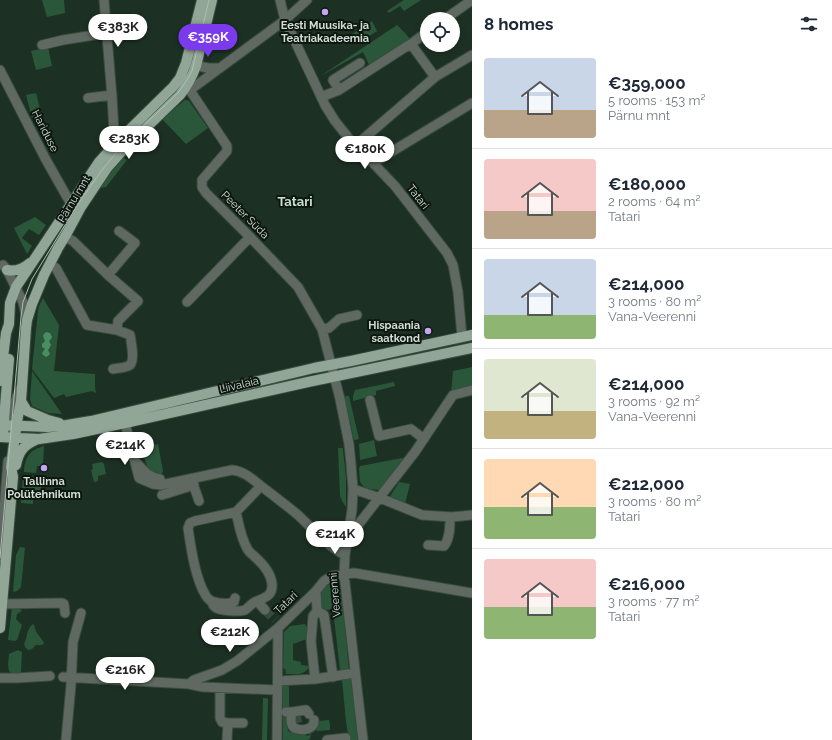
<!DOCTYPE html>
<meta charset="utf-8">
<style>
body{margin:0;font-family:Raleway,sans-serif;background:#f2f2f3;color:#1f2937;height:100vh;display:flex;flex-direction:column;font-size:15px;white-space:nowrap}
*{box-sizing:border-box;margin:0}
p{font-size:13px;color:#747a83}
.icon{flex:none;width:22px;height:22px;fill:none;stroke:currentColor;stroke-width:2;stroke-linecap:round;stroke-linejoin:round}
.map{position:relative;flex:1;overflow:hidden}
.panel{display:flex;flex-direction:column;background:#fff;width:360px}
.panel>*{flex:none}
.fabs{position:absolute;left:420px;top:12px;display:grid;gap:8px}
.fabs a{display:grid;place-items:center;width:40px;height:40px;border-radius:50%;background:#fff;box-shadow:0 2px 6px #0003;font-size:20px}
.price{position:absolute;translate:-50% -34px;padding:0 9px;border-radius:14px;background:#fff;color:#222;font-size:13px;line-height:26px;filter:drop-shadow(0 1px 2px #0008)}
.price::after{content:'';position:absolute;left:50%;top:24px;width:12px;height:9px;margin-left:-6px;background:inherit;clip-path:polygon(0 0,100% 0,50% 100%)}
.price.active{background:#7c3aed;color:#fff}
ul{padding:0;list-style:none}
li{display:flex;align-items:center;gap:12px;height:100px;padding:0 12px}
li+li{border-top:1px solid #e0e1e3}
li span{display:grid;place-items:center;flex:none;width:112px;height:80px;border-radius:4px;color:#555}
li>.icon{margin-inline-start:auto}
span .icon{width:48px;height:48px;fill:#fffc;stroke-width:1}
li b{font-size:17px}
h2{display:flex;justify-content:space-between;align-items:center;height:48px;padding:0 12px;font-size:17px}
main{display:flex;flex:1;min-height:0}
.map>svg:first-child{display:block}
</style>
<main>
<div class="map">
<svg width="472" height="740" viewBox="0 0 472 740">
<rect width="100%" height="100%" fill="#1c3123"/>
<!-- green -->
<path fill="#2a5739" d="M42,0h22l1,13 -18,4z
M404,0h17l-17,11 -4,-5 -11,7 -2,-2z
M372,21l5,10 -17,11 -5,-6 -7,5 -2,-3z
M397,25l8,8 6,7 -41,27 -7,-15 -44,25z
M48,47l4,19 -16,4 -5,-19z
M36,93l6,23 -10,2 -6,-23z
M185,100h2l2,1 19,27 -22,16 -24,-25z
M123,158l4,2 -21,27 -7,1c7,-10 14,-23 24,-30z
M35,217l11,8 -7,10 -10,-6 -7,9 10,8 -5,8 -13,-26z
M43,298l16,27 -5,46 41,3v13l1,6 -4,-2 -26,6 -2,-3 -10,4 -22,-29 6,-58 1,-5z
M472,367v23l-21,3 2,-22z
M32,371l30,43 -14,-1 -16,-7 -2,-7z
M394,382l1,4 -19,5v4l-23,6v-5l2,-6z
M347,396h2l10,43 -5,1 -10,-43z
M374,440l3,16 -17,4 -1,-16z
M158,444l5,27 -3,7 -18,-11 5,-2 -7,-17z
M44,446l-1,20h-6l-1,7 -12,-1c1,-15 5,-22 20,-26z
M338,448h5v2l3,27v29h-1l-3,-5 -2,-5z
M402,458l2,2 -22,29 -3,1 -9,-1 -6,-2 -4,-5 -1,-13 1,-3z
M102,462l2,2 2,10 -8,2v5l-4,1 -3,-12 2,-1 -1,-5z
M23,476l13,1 -1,7h7l-2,15 -7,-1v6l-12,-1z
M399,482l11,2 -5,20 -16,-6z
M20,547l5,1 -4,39 -4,4 -4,1 3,-37z
M332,584l5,1 2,2 4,20 6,64 -8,1 -1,-2 -7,-61 -12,2c0,-11 -3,-26 11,-27z
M12,608h7l3,3 -5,3 -1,5 6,6 -5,15 -2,1 -7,-1z
M33,624l1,1c1,8 7,12 10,18l-2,2h-6l-4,4 -4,1 -3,-3 -1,-3c4,-8 2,-14 9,-20z
M305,624l2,4v11l-14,5v16l8,2v3l8,1c-3,10 -15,8 -23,8l-1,-5 -2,-1 1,-36 6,-6z
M18,650l4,2 -1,20 -1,1 -7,1 -4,-3 -1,-6 1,-11z
M343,678h7l1,1 7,61h-9l-3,-18 -4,-42z
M288,685l1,2v25l-2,4 1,15c6,3 13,2 20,5l9,-8 1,-7 11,-1 1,5v5l-12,1 -2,-1 -5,4 -1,5 -3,1h-24v-54z
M263,698h3l2,1 -1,41h-5z"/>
<!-- water -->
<path fill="#498d60" d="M46,332l4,1 2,4 -1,2 -2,2 2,4 -1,2 -2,3 2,4 -2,2 -2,1 -3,-2 -1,-2 3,-4 -3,-2v-3l3,-3 -2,-5 1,-2z"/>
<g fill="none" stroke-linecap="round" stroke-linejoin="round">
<!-- minor-tunnel -->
<path stroke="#374b3e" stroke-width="9" stroke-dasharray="9 4.5" stroke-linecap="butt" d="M265,610l10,10
M296,716l2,7"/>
<!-- minor casing -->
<g stroke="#394d3f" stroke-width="11">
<path id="minor" d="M104,0l8,97 2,34 3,11 3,5
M280,0l5,20 40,85 10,16 20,25 18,17 22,23 52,67 6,12 5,27 4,45
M445,19l27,-19
M411,44l24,33
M42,45l21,-5 44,-7
M189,64l19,4h12
M0,70l45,88 22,39 4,6 6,4
M183,81l4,5 40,60v5l-25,29v7l4,6 44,44 48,50 24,42 18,70 9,45 2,20 2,25 -1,21 -7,45 -1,19 19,166
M190,90l95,-70 22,-20
M339,90l-6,-10 27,-17
M321,97l18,-7 65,-42 7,-4 16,-12
M88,98l24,-3
M355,146l80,-69 37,-22
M373,163l99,-60
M65,237l8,4 35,34 27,-32 -16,-12
M50,264l6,4 31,57 30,5 13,5c1,6 5,25 0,30 -4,3 -12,3 -17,4
M3,265l4,5 16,32 4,18
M108,275l30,26 -20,20 -1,9
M187,302l63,-65
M322,329l7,-1 10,-9 18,-4
M370,400l9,36 32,-7 13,10
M126,417l-1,6 14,55 14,6 8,1 71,-15c12,1 20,9 29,16 13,10 25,19 37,29 15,14 29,31 47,40
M11,433l2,-27 8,-19
M136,462c7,8 12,15 24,17
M192,481l7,20
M353,489l27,9 42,17 30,2 20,-2
M162,495l32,-10
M236,512c3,13 5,27 12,38 2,3 4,4 6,6 8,7 17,18 18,28 1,13 -9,14 -17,18 -4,2 -7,6 -10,8 -5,2 -26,1 -30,-3 -3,-2 -1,-1 -3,-5 -2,-2 -5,-4 -6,-6 -11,-18 -15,-48 -18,-68l2,-5 5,-2 41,-9 25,-26
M350,526h6l2,-1 57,-73 38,-57 19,-5
M428,545l16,1c6,-7 6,-20 6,-29
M0,558l8,-97
M211,601c7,2 16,4 23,1l1,-4
M257,601l8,9
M2,604l60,-1 2,1 1,9
M317,611l7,4 9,62
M63,677l126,7 14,3 74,3
M0,678h17l33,-2
M315,679l40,-6
M278,681l37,-2 -4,-38 2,-25 4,-5 -1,-20
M189,684l5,-4 28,-10 15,-9 41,-33 38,-37 8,-10 8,-5 22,-3 118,20
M220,688v30l2,4 6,1 -1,17
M286,712h6l14,-2 3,4
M291,712c1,4 -1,10 1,13 2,7 23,7 22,-5
M228,723h15
M66,740l5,-55 2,-43 8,-29
M277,740l1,-112
M327,740l19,-2"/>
</g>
<!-- major casing -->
<g stroke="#394d3f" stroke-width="12">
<path id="major" d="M7,270c9,2 16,-1 23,-7
M0,381l6,-48 3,-9 1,-21 6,-16 83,-125 18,-20 56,-55 7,-9 6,-15 16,-63
M21,401l6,10 21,9 11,3
M0,425l48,2 19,-2 24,-4 223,-53 37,-7 121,-26
M3,431l6,-72
M0,437l39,2 34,-5 52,-11 183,-41 164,-34
M16,465c3,-15 8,-20 22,-26
M0,628l13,-151 -2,-10 2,-17 5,-34 3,-15 5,-73 1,-8 5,-16 12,-29 14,-27 9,-15 14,-26 26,-39 16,-18 57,-55c7,-9 12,-18 16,-29l16,-66"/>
</g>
<!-- minor -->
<use href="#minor" stroke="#5f6961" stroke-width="9"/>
<!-- major -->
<use href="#major" stroke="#91a696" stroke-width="10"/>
<!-- tram -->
<path stroke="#afbeb4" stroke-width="1" d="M0,558l21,-241 2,-15 9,-23 44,-72 26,-37 19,-23 57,-54 9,-13 5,-9 17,-71"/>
</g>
<!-- markers -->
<g fill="#c5a6f0" stroke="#0d1710" stroke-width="1.5">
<circle cx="325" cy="12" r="4"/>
<circle cx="428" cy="331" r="4"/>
<circle cx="44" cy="468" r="4"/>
</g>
<g text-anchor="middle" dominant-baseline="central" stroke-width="4" stroke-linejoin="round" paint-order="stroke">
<!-- poi labels -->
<g font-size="11" font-weight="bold" fill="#d1ded5" stroke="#0d1710">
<text x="325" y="25">Eesti Muusika- ja<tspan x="325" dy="13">Teatriakadeemia</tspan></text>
<text x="420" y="325" text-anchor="end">Hispaania<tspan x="420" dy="13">saatkond</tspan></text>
<text x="44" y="481">Tallinna<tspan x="44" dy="13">Polütehnikum</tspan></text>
</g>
<!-- street labels -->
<g font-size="11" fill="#d1ded5" stroke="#0d1710">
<text transform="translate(45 131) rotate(63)">Hariduse</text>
<text transform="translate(418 197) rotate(52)">Tatari</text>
<text transform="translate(74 199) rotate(-59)">Pärnu mnt</text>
<text transform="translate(245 215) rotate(45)">Peeter Süda</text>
<text transform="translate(239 385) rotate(-13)">Liivalaia</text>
<text transform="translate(335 595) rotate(-95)">Veerenni</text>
<text transform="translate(286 603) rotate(-44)">Tatari</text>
</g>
<!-- quarter labels -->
<g font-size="13" font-weight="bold" fill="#c8e2ce" stroke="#0d1710">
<text x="295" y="201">Tatari</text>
</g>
</g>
</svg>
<div class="fabs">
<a><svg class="icon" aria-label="locate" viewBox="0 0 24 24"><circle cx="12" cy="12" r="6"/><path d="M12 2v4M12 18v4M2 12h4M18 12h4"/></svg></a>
</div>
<b class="price" style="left:118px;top:48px">€383K</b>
<b class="price active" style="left:208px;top:58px">€359K</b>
<b class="price" style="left:129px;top:160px">€283K</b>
<b class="price" style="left:365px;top:170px">€180K</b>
<b class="price" style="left:125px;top:466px">€214K</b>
<b class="price" style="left:335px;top:555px">€214K</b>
<b class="price" style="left:230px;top:653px">€212K</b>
<b class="price" style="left:125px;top:691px">€216K</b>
</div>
<section class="panel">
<h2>8 homes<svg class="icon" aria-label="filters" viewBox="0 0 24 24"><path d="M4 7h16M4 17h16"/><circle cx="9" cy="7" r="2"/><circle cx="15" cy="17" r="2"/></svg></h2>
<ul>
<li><span style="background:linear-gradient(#c9d6e8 65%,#b9a48a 0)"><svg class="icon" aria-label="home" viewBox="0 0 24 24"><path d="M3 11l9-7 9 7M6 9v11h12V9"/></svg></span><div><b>€359,000</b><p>5 rooms · 153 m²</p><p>Pärnu mnt</p></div></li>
<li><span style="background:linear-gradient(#f6c9c9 65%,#b9a48a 0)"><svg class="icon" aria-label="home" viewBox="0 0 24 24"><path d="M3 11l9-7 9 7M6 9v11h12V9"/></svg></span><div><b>€180,000</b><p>2 rooms · 64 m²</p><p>Tatari</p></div></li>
<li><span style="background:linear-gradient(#c9d6e8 70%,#8fb573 0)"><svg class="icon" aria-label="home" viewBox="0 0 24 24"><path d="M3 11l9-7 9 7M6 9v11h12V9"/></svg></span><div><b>€214,000</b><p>3 rooms · 80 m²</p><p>Vana-Veerenni</p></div></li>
<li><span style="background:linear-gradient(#dfe7d0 65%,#c2b280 0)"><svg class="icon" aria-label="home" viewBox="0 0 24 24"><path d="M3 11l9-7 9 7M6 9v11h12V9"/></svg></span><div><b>€214,000</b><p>3 rooms · 92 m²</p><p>Vana-Veerenni</p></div></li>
<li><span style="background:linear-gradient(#ffd9b3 60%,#8fb573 0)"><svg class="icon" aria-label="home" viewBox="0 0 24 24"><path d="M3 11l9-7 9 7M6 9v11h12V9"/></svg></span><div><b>€212,000</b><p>3 rooms · 80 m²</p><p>Tatari</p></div></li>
<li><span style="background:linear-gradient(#f6c9c9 60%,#8fb573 0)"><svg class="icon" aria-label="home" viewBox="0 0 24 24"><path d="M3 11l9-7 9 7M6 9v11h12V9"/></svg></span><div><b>€216,000</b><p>3 rooms · 77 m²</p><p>Tatari</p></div></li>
</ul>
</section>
</main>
